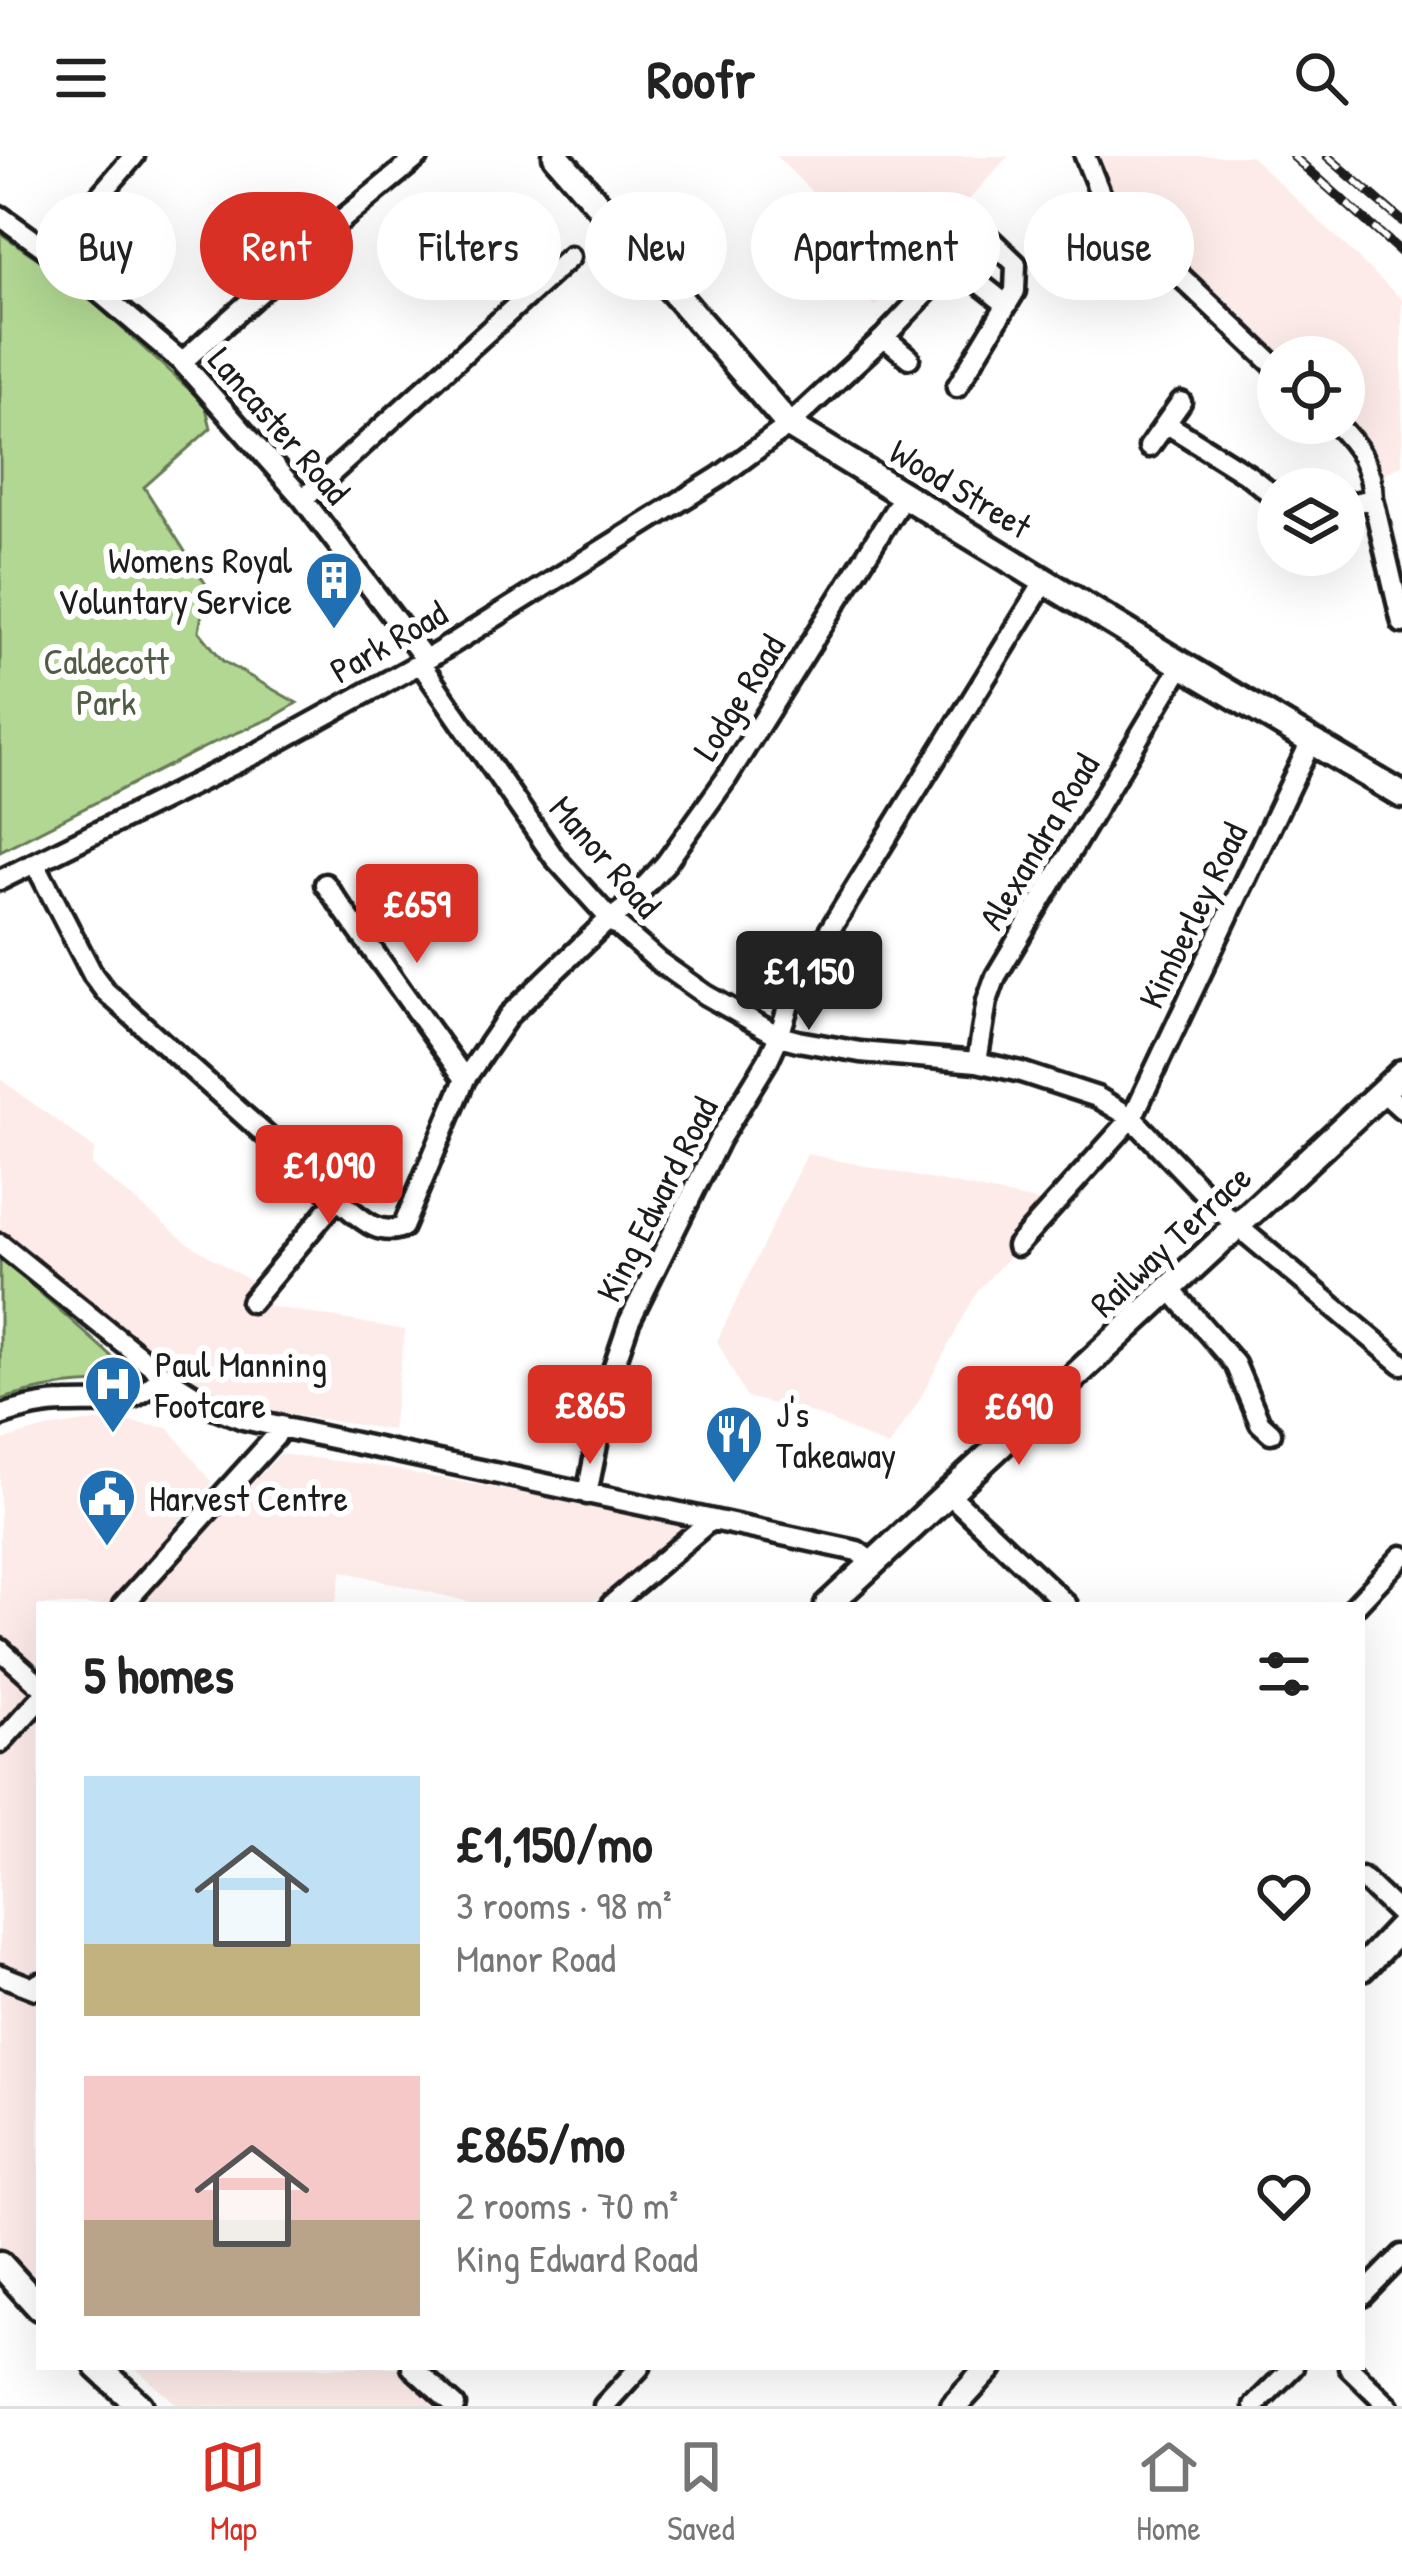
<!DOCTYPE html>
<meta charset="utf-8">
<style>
body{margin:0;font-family:"Patrick Hand",sans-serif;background:#f2f2f2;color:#222;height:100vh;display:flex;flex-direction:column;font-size:45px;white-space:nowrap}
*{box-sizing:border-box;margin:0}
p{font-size:39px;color:#767676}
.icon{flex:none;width:66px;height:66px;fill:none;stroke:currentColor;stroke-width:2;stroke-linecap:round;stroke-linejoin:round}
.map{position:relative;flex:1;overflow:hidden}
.side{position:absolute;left:36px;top:1446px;width:1329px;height:768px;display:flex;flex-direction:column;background:#fff;border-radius:0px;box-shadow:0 12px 48px #0002}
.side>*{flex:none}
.guide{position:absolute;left:36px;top:36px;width:1332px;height:108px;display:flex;gap:24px}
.controls{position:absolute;left:1257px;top:180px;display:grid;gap:24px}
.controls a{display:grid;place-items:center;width:108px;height:108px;border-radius:50%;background:#fff;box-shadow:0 12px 48px #0002;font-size:60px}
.price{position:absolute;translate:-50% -102px;padding:0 27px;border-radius:12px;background:#d93025;color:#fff;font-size:39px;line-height:78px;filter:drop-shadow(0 3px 6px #0008)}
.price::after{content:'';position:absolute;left:50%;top:72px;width:36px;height:27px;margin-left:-18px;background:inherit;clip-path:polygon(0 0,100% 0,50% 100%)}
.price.selected{background:#222;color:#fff}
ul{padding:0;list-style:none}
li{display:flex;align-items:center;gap:36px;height:300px;padding:0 48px}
li span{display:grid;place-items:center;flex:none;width:336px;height:240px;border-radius:0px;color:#555}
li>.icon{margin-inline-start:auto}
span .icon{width:144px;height:144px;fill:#fffc;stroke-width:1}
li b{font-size:51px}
h2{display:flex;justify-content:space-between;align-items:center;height:144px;padding:0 48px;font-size:51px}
.tag{padding:0 42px;border-radius:54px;background:#fff;box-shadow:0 12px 48px #0002;font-size:42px;line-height:108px}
.tag.selected{background:#d93025;color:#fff}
header{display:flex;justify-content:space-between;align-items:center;height:156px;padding:0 48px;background:#fff;font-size:54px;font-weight:700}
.tabs{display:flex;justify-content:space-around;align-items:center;height:168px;border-top:3px solid #e0e0e0;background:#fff;font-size:33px;color:#767676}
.tabs a{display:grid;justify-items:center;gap:6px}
.tabs .selected{color:#d93025}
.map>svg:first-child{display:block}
</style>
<header><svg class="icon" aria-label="menu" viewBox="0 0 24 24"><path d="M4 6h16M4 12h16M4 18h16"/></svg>Roofr<svg class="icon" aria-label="search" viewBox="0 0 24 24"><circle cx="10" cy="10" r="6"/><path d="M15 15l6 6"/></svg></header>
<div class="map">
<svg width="1402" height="2250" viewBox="0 0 1402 2250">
<rect width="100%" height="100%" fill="#fff"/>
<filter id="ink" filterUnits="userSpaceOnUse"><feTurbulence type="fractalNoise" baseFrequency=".00833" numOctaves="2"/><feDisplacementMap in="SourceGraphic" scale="24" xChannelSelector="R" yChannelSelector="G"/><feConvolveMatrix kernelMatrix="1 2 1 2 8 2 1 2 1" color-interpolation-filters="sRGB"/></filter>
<g filter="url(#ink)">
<!-- built -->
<path fill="#fdebe9" d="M776,0h232l-133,150 -51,-43 16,-23 -29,-29 11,-9z
M1081,0h170l151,144v165l-23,11 -6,-6v-22l-29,-33v-58h-61l-174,-163z
M0,923l95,70 -4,16 98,79 86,52 -7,10 137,24 -13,100 -132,-20 -63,-25 -197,-153z
M807,998l234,48 -11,32 -52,56 -61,114 -29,43 -67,-31 -75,-19 -29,-56z
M123,1265l46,7 43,55 -104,122h-69v80l-13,15 13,2v585l-39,-38v-808l46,-13 39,-6z
M280,1298l89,11 323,60 -102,80h-108l-140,-34 -7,34h-196z
M134,2211h267l41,39h-263z"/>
<!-- park -->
<path fill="#b1d792" stroke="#667a57" stroke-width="3" d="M0,77l68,46 137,125 6,24 -67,59 63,99 -8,45 24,30 74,42 -25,15 -57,24 -215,109z
M0,1101l127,113 9,6 -10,8c-43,-3 -85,3 -126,16z"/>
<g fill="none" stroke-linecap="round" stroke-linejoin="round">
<!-- street casing -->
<g stroke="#1c1c1c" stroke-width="27">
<path id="street" d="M1085,0l17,42 20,23 156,148
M0,60l60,43 122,103 121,137 123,161
M51,96l83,-96
M954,107l53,42
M884,181l25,21
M182,206l157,-140 80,-66
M1335,267c23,22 37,43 38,76l29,124
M1167,268l81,51 30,24
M1149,291l32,-45
M303,343l267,-242
M1344,349l29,-6
M420,507l134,194 57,63 47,41 48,34 73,41 19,5 62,11 117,10 44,10 76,25 35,21 97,101 173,145
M35,707l58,112 12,16 232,208c21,16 39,39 66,28l62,-148 44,-64 94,-90 21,-16 42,-46 60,-84 178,-284
M0,724l263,-130 163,-90 293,-183 70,-52 95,-88 89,-94 18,-3 25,24 -1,27 -58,96
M325,728l140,195
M977,906l10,-61 9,-25 186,-311
M1382,935l20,18
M0,1088l163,131 52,33 28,11 614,132 16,12
M1017,1090l115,-128 179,-377
M1170,1133l65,75 25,59 11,10
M251,1146l86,-103
M0,1260c20,-7 45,-13 66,-13 42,-2 65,7 97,-28
M947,1336l120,113
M587,1338l24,-119 18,-53 90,-182 49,-80 11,-24 15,-48 251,-407
M123,1449l152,-168 6,-11
M611,1449l100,-85
M1356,1449l46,-49
M0,1493l39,35
M0,1587l39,-43
M1362,1722l40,38
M0,1819l36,14 3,-6
M1362,2140l40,-41
M412,2211l43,39
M1349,2211l40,39
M604,2250l36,-39
M1254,2250l39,-39"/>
</g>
<!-- secondary casing -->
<g stroke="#1c1c1c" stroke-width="33">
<path id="secondary" d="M556,0l233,269 393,240 220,130
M828,1449l574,-532
M1362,1812l40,-42
M0,2108l39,43
M98,2211l42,39
M954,2250l36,-39"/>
</g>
<!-- street -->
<use href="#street" stroke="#fff" stroke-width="18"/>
<!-- secondary -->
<use href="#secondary" stroke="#fff" stroke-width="24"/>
<!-- rail casing -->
<g stroke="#1c1c1c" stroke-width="10">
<path id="rail" d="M1293,0l109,97
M1327,0l75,65"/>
</g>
<!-- rail -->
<use href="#rail" stroke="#fff" stroke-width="6" stroke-dasharray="18" stroke-linecap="butt"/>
</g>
</g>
<!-- icons -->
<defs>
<g id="building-pin" transform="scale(3)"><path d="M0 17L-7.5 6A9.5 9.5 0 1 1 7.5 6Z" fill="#1f6fb2" stroke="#fff"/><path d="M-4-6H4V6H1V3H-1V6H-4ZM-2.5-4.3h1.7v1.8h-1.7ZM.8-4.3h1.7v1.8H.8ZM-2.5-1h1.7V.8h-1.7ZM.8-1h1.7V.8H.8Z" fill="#fff"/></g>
<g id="hospital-pin" transform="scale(3)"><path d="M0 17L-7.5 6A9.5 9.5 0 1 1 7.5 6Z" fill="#1f6fb2" stroke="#fff"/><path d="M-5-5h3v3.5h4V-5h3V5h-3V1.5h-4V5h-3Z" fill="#fff"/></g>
<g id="restaurant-pin" transform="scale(3)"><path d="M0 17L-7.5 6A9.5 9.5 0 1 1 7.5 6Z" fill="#1f6fb2" stroke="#fff"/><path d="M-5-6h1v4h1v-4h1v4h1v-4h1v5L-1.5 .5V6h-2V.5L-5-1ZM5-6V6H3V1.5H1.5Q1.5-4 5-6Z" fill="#fff"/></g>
<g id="civic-pin" transform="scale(3)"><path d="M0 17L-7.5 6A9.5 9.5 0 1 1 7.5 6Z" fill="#1f6fb2" stroke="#fff"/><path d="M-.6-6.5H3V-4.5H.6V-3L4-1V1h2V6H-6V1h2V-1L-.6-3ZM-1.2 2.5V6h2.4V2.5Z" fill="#fff"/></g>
</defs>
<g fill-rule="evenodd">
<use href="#building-pin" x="334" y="424"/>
<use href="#hospital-pin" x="113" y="1228"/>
<use href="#restaurant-pin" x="734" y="1278"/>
<use href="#civic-pin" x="107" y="1341"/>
</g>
<g text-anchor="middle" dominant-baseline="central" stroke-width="12" stroke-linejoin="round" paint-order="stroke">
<!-- street labels -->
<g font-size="36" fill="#1c1c1c" stroke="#fff">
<text transform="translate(280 269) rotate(49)">Lancaster Road</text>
<text transform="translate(961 332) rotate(31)">Wood Street</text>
<text transform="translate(388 485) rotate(-30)">Park Road</text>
<text transform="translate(738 541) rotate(-58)">Lodge Road</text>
<text transform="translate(1038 685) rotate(-59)">Alexandra Road</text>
<text transform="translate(606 700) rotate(49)">Manor Road</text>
<text transform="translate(1192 759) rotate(-64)">Kimberley Road</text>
<text transform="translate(656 1043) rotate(-63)">King Edward Road</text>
<text transform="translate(1170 1084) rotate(-43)">Railway Terrace</text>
</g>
<!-- poi labels -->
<g font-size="36" fill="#1c1c1c" stroke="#fff" text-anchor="start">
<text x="292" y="403" text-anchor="end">Womens Royal<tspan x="292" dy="41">Voluntary Service</tspan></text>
<text x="155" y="1207">Paul Manning<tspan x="155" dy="41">Footcare</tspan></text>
<text x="776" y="1257">J's<tspan x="776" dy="41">Takeaway</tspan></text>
<text x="149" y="1341">Harvest Centre</text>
</g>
<!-- park labels -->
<g font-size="36" fill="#505d45" stroke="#fff">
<text x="106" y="504">Caldecott<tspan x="106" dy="41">Park</tspan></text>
</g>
</g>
</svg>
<div class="controls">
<a><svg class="icon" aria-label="locate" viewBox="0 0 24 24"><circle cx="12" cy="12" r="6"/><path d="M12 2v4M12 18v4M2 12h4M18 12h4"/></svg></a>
<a><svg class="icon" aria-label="layers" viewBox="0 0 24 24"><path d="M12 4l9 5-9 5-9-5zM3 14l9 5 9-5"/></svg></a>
</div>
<b class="price" style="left:417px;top:810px">£659</b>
<b class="price selected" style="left:809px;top:877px">£1,150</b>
<b class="price" style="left:329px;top:1071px">£1,090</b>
<b class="price" style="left:590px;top:1311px">£865</b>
<b class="price" style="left:1019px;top:1312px">£690</b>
<div class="guide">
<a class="tag">Buy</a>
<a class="tag selected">Rent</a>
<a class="tag">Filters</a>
<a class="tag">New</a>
<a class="tag">Apartment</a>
<a class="tag">House</a>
</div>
<section class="side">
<h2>5 homes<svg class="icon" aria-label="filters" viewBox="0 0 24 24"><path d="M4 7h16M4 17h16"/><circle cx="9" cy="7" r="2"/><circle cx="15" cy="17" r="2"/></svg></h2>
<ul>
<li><span style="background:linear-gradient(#bfe0f5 70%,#c2b280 0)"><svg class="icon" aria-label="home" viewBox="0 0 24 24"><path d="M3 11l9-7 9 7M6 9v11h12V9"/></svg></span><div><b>£1,150/mo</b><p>3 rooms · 98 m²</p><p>Manor Road</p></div><svg class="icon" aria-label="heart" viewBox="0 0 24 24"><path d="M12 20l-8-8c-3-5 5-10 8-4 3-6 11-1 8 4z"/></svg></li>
<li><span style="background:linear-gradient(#f6c9c9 60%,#b9a48a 0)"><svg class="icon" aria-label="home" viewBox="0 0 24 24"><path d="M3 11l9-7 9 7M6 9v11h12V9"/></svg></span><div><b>£865/mo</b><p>2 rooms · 70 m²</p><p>King Edward Road</p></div><svg class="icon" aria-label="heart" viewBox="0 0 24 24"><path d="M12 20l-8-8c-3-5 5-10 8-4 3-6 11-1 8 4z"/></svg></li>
</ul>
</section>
</div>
<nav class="tabs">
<a class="selected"><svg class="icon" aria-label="map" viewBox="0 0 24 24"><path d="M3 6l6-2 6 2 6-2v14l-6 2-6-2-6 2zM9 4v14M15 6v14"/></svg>Map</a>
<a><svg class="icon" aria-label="saved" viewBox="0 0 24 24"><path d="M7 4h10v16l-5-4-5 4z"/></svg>Saved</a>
<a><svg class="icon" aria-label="home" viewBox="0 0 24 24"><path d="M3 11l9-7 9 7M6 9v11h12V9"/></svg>Home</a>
</nav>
